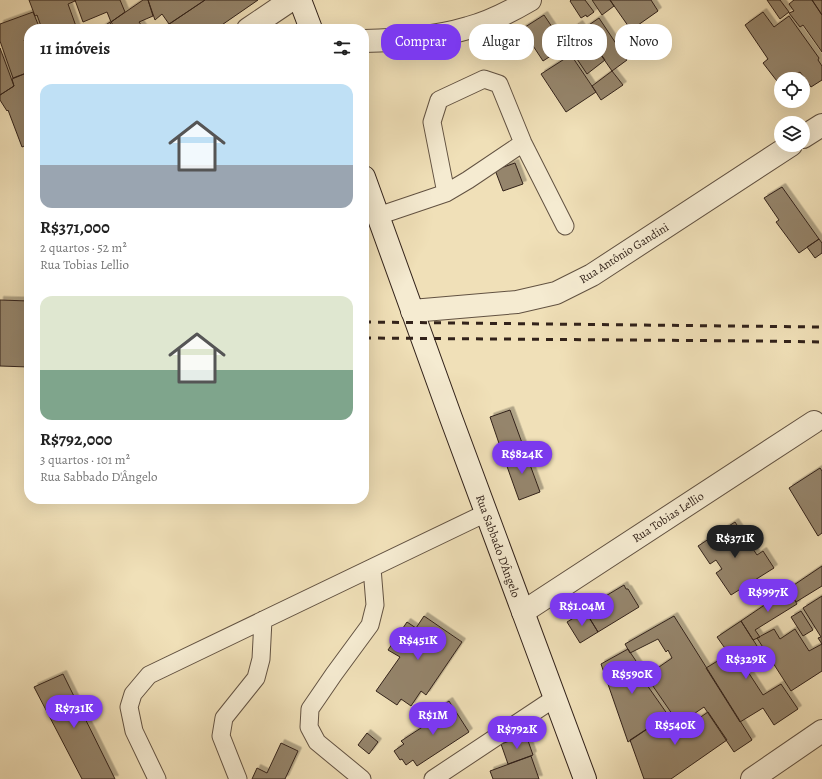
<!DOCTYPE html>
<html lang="pt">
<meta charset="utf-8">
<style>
body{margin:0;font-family:Alegreya,serif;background:#f2f2f2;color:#222;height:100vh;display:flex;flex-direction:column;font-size:15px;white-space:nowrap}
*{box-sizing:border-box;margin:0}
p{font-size:13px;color:#767676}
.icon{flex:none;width:22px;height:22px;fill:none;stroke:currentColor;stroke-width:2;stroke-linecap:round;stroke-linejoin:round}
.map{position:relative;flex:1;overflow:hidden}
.details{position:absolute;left:24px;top:24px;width:345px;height:480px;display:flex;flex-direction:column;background:#fff;border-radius:16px;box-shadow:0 4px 16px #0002}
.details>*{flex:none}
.hud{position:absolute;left:381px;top:24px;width:380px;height:36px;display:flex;gap:8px}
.fabs{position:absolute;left:774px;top:72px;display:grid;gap:8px}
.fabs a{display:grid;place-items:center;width:36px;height:36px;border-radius:50%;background:#fff;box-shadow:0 4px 16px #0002;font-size:20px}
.price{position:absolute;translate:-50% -34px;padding:0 9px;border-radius:14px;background:#7c3aed;color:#fff;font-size:13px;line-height:26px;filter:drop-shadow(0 1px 2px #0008)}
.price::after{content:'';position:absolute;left:50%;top:24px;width:12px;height:9px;margin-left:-6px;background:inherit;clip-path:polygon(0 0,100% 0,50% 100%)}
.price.on{background:#222;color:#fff}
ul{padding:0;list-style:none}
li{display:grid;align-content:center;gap:8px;height:212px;padding:0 16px}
li span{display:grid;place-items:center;height:124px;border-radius:12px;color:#555}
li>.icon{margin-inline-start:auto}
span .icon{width:72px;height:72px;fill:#fffc;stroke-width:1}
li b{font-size:17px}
h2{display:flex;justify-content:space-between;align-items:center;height:48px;padding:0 16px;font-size:17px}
.chip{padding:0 14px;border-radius:16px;background:#fff;box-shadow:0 4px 16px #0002;font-size:14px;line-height:36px}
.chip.on{background:#7c3aed;color:#fff}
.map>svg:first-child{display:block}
</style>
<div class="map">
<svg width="822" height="779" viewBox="0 0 822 779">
<defs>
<filter id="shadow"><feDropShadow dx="3.5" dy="-3.5" stdDeviation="0" flood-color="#0004"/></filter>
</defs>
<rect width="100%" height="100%" fill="#f0e0b8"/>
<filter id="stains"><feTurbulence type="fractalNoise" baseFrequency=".005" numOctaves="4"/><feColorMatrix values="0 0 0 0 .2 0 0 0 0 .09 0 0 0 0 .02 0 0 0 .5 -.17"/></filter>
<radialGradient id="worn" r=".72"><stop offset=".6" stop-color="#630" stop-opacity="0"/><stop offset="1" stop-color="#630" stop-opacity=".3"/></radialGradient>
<!-- building -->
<path fill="#95856c" stroke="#32221a" filter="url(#shadow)" d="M29,0h46v1l-7,3 9,25h-35l-5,-14 -2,1z
M75,0h45l5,12 -14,10 -4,-10 -24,10z
M143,0h5l5,16 -14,6 5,7h-28l-5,-7z
M148,0h57l-36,24 -7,-10 -7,6z
M205,0h53l-42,29h-54z
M571,0h14l9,12 -7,5 -1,-2 -5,3 -11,-17z
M592,0h18l4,6 -12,9z
M610,0h41l7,11 -27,19z
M767,0h13l9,12 -9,7z
M794,0h18l10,15v37l-19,-27 -3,2 -11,-14 5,-2 -5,-7z
M812,0h10v15z
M33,12l7,17h-11v9l-5,2 5,14v18l-16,6 -13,-37v-17z
M763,12l11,15 15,-11 30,42 -1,2 4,6v14l-11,7 -11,-15 -10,7h-9v5l-1,1 -17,-22 5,-4 -23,-34z
M544,15l52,77 -30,20 -25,-38 25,-16 -6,-8 -17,11 -21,-32z
M599,18l28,42 -15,11 -29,-42z
M110,22l2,7h-12z
M579,24l26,36 -18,14 -20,-30 -2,2 -5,-8z
M636,27l11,16 -17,12 -11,-16z
M0,48l14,38 -14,9z
M612,71l11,14 -22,15 -9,-14z
M29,72v36h-1l1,3v33l-7,3 -14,-37 -1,1 -7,-11v-5l14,-9 -2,-7z
M515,163l8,21 -20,7 -8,-21z
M782,187l37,52 -20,14 -23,-31 3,-2 -15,-22z
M819,239l3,4v10l-7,5 -8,-11z
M0,300l29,1v66l-29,-1z
M510,410l15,41 -21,7 -14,-41z
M525,451l15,41 -21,8 -15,-42z
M820,468l2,3v62l-4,3 -29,-48z
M735,522l22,33 6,-4 11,17 -43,27 -15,-22 6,-4 -6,-9 -6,4 -12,-18z
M822,566v20l-26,16 -8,-13z
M624,585l2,4h2l11,18 -41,25 -14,-23z
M788,589l9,15 -42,26 5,7 -7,3 -12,-19z
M822,596v48l-4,-6 3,-1 -18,-29z
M585,611l13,21 -18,11 -13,-21z
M801,611l12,19 -10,6 -12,-19z
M424,616l38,26 -36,53 -5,-4 -10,15 -10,-7 -4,6 -21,-14 24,-34 -12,-7 19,-28 9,6z
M674,616l78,124 -18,12 -30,-45 -25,17 -33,-48 26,-18 -4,-8 -2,2 -8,-13 -28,14 -5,-9z
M741,621l18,28 -18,12 22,34 18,-11 17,25 -24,16 -11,-17 -23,14 -34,-54 23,-14 -12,-17z
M774,629l6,10 15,-10 14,22 13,-7v27l-31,20 -34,-53z
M628,649l18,27 -4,2 26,37 -40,27 -27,-78z
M63,674l52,105h-33l-48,-92z
M449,701l20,31 -52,34 -4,-6 -7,5 -4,-6 -2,1 -6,-9 10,-7 -3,-3 23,-15 -4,-5z
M708,712l19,28 -56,39h-27l-14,-39 38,-25 11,17z
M367,733l11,9 -9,12 -11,-9z
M526,735l7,20 -25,9 -7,-20z
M281,743l17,8 -13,28h-33l5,-11 10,5z
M531,756l8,23h-46l-3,-8z"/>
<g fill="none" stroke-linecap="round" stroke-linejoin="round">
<!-- lane casing -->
<g stroke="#625242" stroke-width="19">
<path id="lane" d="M446,193l-14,-71 7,-22 45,-21 15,5 24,59 42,83
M378,216l68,-23 22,-13 55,-37
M157,779l-23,-48 -5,-24 4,-13 16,-19 337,-162
M238,779l-17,-43 3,-18 32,-40 5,-19 2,-39
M362,779l-45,-37 -8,-15 1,-18 24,-35 36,-49 5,-20 -3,-37
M433,779l122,-81"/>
</g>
<!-- street casing -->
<g stroke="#625242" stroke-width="24">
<path id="street" d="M248,29l43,-29
M364,41c35,-1 71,-3 104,-13 19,-5 45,-18 62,-28
M803,137l19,-12
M412,311l105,-9 39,-9 36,-18 199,-130
M523,612l291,-190
M752,779l70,-48"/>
</g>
<!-- secondary casing -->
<g stroke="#32221a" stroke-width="24">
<path id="secondary" d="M300,0l11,29
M364,177l87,241 134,361"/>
</g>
<!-- lane -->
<use href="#lane" stroke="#f5ebd1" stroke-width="17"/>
<!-- street -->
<use href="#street" stroke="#f5ebd1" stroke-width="22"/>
<!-- secondary -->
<use href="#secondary" stroke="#f5ebd1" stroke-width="22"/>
<!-- rail -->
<path stroke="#32221a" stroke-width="3" stroke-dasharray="7 7" stroke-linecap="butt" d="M364,322l458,5
M364,338l394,3 64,1"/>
</g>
<g text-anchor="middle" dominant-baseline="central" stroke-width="3.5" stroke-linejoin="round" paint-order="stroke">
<!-- street labels -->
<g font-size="12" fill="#32221a" stroke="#f5ebd1">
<text transform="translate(624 253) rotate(-32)">Rua Antônio Gandini</text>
<text transform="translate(668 517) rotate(-33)">Rua Tobias Lellio</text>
<text transform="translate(498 546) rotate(70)">Rua Sabbado D'Ângelo</text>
</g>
</g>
<rect width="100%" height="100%" filter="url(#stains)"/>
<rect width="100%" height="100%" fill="url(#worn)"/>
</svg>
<div class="fabs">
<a><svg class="icon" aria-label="locate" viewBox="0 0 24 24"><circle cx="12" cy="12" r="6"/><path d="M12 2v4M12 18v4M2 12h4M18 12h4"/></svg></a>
<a><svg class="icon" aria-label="layers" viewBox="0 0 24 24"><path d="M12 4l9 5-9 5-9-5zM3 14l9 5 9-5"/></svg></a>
</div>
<b class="price" style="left:522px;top:475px">R$824K</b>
<b class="price on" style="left:735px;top:559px">R$371K</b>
<b class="price" style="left:768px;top:613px">R$997K</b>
<b class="price" style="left:582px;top:627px">R$1.04M</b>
<b class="price" style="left:418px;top:661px">R$451K</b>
<b class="price" style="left:746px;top:680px">R$329K</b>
<b class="price" style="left:632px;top:695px">R$590K</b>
<b class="price" style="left:74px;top:729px">R$731K</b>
<b class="price" style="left:433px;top:736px">R$1M</b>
<b class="price" style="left:675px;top:746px">R$540K</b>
<b class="price" style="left:517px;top:750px">R$792K</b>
<div class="hud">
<a class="chip on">Comprar</a>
<a class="chip">Alugar</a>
<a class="chip">Filtros</a>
<a class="chip">Novo</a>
</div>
<section class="details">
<h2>11 imóveis<svg class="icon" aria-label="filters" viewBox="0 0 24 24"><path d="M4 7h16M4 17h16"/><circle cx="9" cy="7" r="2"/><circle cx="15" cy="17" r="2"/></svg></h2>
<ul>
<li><span style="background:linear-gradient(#bfe0f5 65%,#9aa5b1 0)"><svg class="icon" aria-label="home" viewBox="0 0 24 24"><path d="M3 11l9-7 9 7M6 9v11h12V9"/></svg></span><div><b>R$371,000</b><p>2 quartos · 52 m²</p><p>Rua Tobias Lellio</p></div></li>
<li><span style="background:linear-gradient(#dfe7d0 60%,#7fa58c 0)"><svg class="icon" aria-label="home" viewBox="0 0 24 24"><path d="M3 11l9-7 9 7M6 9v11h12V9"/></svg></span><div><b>R$792,000</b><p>3 quartos · 101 m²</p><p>Rua Sabbado D'Ângelo</p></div></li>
</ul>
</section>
</div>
